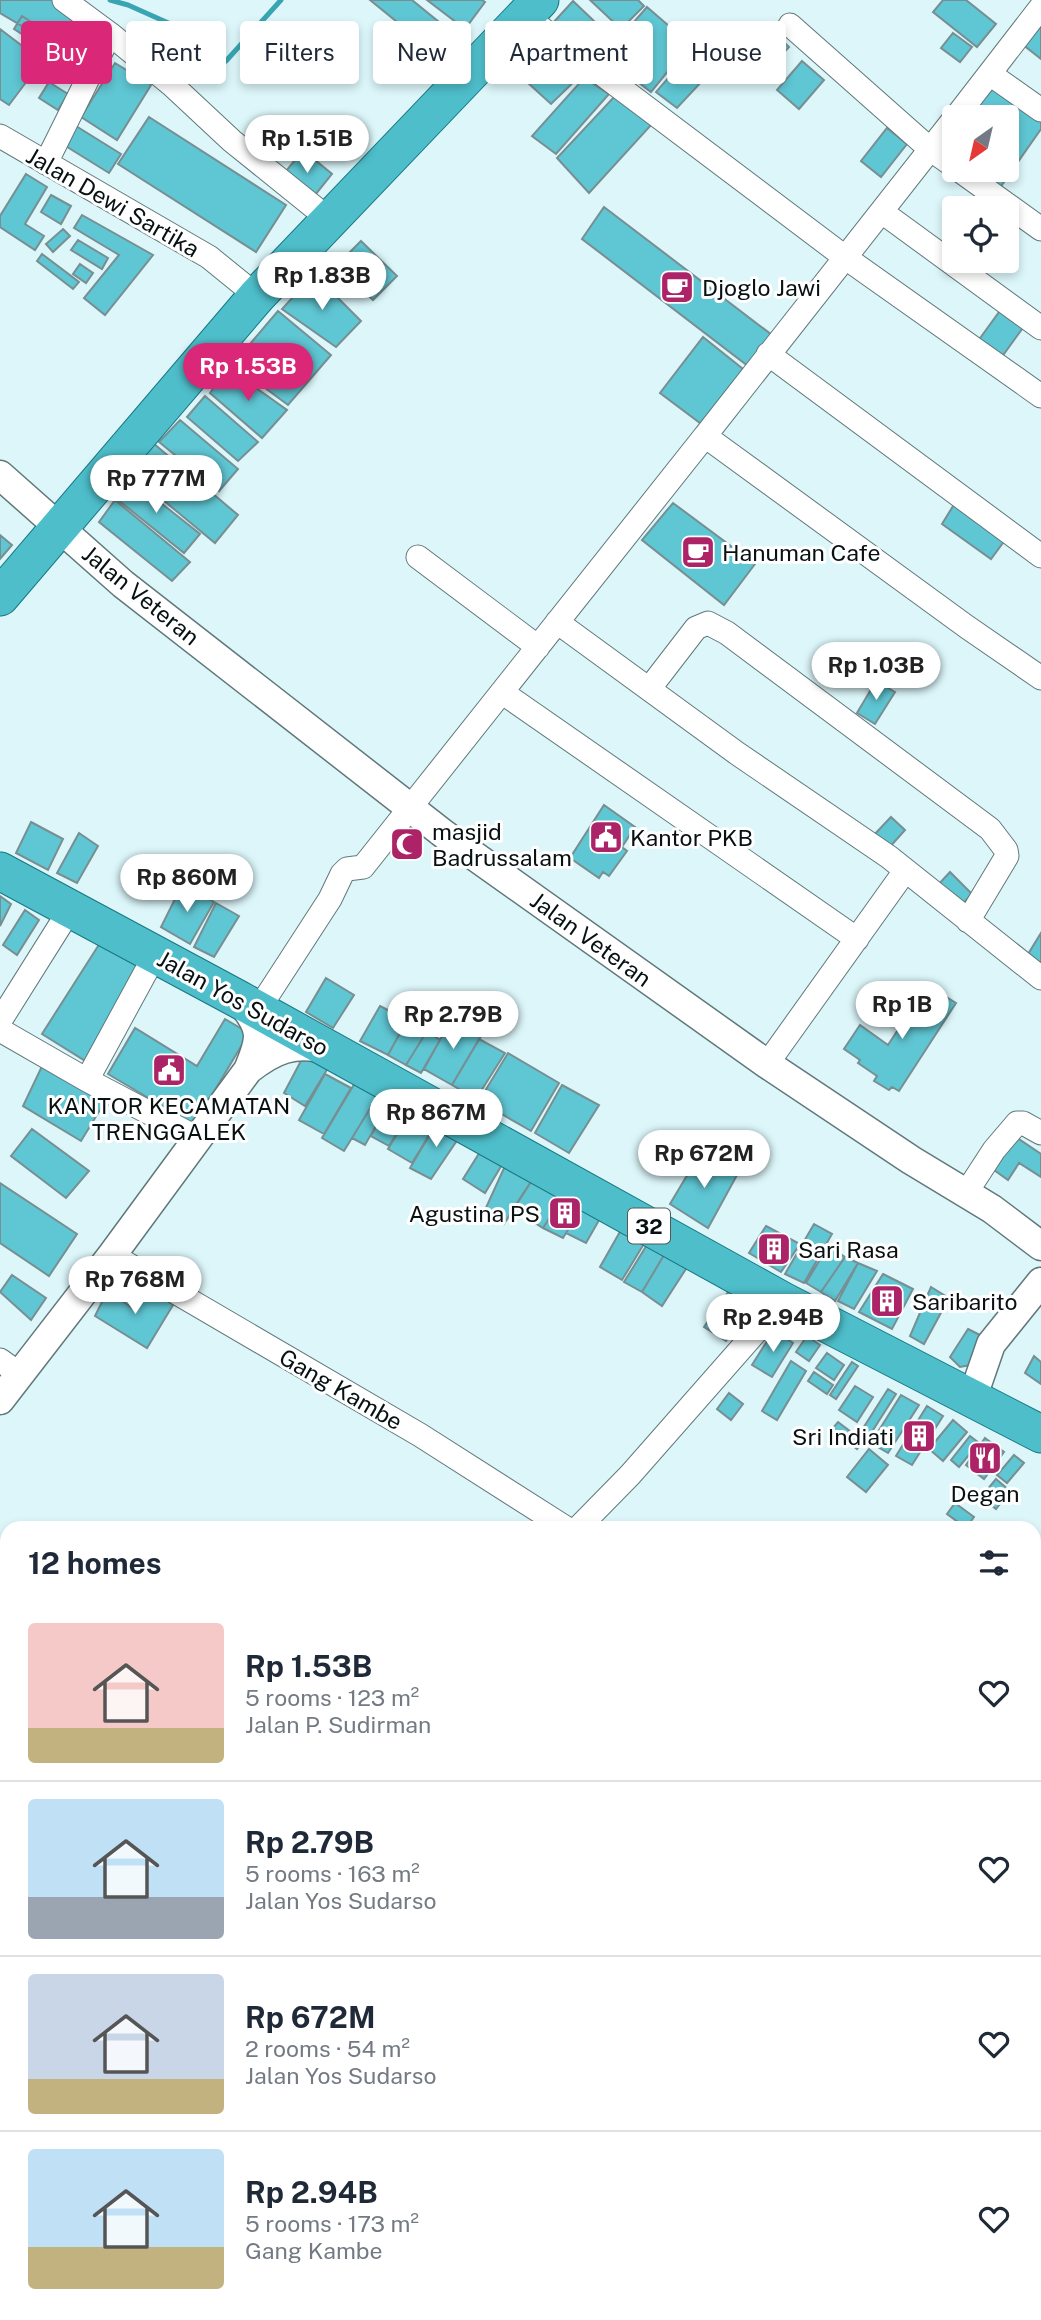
<!DOCTYPE html>
<meta charset="utf-8">
<style>
body{margin:0;font-family:"Public Sans",sans-serif;background:#f2f2f3;color:#1f2937;height:100vh;display:flex;flex-direction:column;font-size:26px;white-space:nowrap}
*{box-sizing:border-box;margin:0}
p{font-size:23px;color:#747a83}
.icon{flex:none;width:38px;height:38px;fill:none;stroke:currentColor;stroke-width:2;stroke-linecap:round;stroke-linejoin:round}
.map{position:relative;flex:1;overflow:hidden}
.drawer{position:absolute;left:0px;top:1521px;width:1041px;height:800px;display:flex;flex-direction:column;background:#fff;border-radius:21px 21px 0 0;box-shadow:0 4px 10px #0003}
.drawer>*{flex:none}
.guide{position:absolute;left:21px;top:21px;width:999px;height:63px;display:flex;gap:14px}
.needle{width:46px;rotate:214deg}
.fabs{position:absolute;left:942px;top:105px;display:grid;gap:14px}
.fabs a{display:grid;place-items:center;width:77px;height:77px;border-radius:7px;background:#fff;box-shadow:0 4px 10px #0003;font-size:35px}
.price{position:absolute;translate:-50% -60px;padding:0 16px;border-radius:24px;background:#fff;color:#222;font-size:23px;line-height:46px;filter:drop-shadow(0 2px 4px #0008)}
.price::after{content:'';position:absolute;left:50%;top:42px;width:21px;height:16px;margin-left:-10px;background:inherit;clip-path:polygon(0 0,100% 0,50% 100%)}
.price.active{background:#db2777;color:#fff}
ul{padding:0;list-style:none}
li{display:flex;align-items:center;gap:21px;height:175px;padding:0 28px}
li+li{border-top:2px solid #e0e1e3}
li span{display:grid;place-items:center;flex:none;width:196px;height:140px;border-radius:7px;color:#555}
li>.icon{margin-inline-start:auto}
span .icon{width:84px;height:84px;fill:#fffc;stroke-width:1}
li b{font-size:30px}
h2{display:flex;justify-content:space-between;align-items:center;height:84px;padding:0 28px;font-size:30px}
.tag{padding:0 24px;border-radius:7px;background:#fff;box-shadow:0 4px 10px #0003;font-size:24px;line-height:63px}
.tag.active{background:#db2777;color:#fff}
.map>svg:first-child{display:block}
</style>
<div class="map">
<svg width="1041" height="2320" viewBox="0 0 1041 2320">
<rect width="100%" height="100%" fill="#dcf6fa"/>
<!-- green -->
<path fill="#95eaf5" d="M1041,1693v627h-449l-8,-6h450v-616z"/>
<g fill="none" stroke-linecap="round" stroke-linejoin="round">
<!-- stream -->
<path stroke="#39a5b2" stroke-width="5" d="M110,0l18,5 74,33 24,23 55,-61"/>
<!-- river -->
<path stroke="#39a5b2" stroke-width="33" d="M1034,1573l7,-2
M0,2242l7,-10"/>
</g>
<!-- building -->
<path fill="#5fc6d3" stroke="#778f92" stroke-width="2" d="M0,0h60l33,35 -13,25 -80,-47z
M370,0h42l54,44 -16,21z
M427,0h55l3,2 -20,27z
M590,0h48l6,6 -23,23z
M943,0h23l30,24 -19,23 -44,-35z
M573,1l42,40 -20,22 -43,-39z
M647,7l43,37 -39,48 -47,-36z
M22,16l34,22 -8,13 -34,-22z
M1041,18v41l-19,-15z
M764,23l25,24 -26,28 -25,-24z
M0,29l42,32 -33,44 -9,-6z
M953,33l19,14 -12,15 -19,-14z
M695,47l24,16 -42,45 -21,-16z
M550,49l33,24 -32,31 -24,-22z
M71,51l11,7 -14,22 -11,-7z
M802,61l22,19 -25,29 -22,-19z
M115,63l36,22 -34,55 -36,-23z
M584,78l25,16 -53,60 -24,-18z
M49,82l19,12 -10,16 -19,-12z
M992,87l49,35v7l-44,63 -31,-22h40v-53h-36z
M614,97l38,27 -63,69 -32,-35z
M149,117l137,88 -30,47 -138,-88z
M76,126l45,28 -12,19 -45,-28z
M887,128l20,16 -26,33 -20,-16z
M303,150l29,24 -21,26 -29,-24z
M26,174l21,13 -22,37 19,12 -9,14 -35,-23v-11z
M51,195l20,11 -10,18 -20,-12z
M604,207l168,128 -24,31 -166,-127z
M82,215l71,40 -48,60 -21,-17 35,-43 -45,-27z
M63,229l7,7 -17,16 -7,-8z
M78,240l30,18 -6,11 -31,-19z
M361,241l36,35 -24,24 -36,-35z
M42,254l37,28 -6,7 -36,-28z
M80,264l13,9 -7,10 -13,-9z
M314,274l47,47 -25,26 -54,-38z
M1002,308l23,17 -24,33 -23,-17z
M278,311l53,44 -43,50 -55,-41z
M703,337l40,32 -39,57 -44,-33z
M228,368l59,42 -25,28 -52,-45z
M205,396l53,46 -20,19 -51,-44z
M180,420l58,49 -19,22 -60,-49z
M153,443l85,72 -23,28 -87,-72z
M127,476l73,58 -16,19 -72,-58z
M958,498l50,38 -17,23 -49,-35z
M115,500l75,62 -18,19 -73,-59z
M673,503l82,61 -31,41 -82,-65z
M0,535l12,10 -12,14z
M876,681l19,11 -20,32 -18,-11z
M604,805l31,22 -13,20 5,4 -18,25 -6,-4 -4,6 -29,-20z
M891,817l14,13 -17,19 -15,-13z
M31,822l32,17 -15,31 -32,-17z
M79,833l19,13 -21,37 -20,-10z
M950,872l22,22 -13,14 -22,-22z
M183,883l31,19 -24,42 -29,-17z
M0,896l11,8 -11,22z
M216,903l23,13 -25,41 -20,-10z
M25,910l14,10 -22,35 -14,-10z
M1041,933v37l-16,-11z
M100,943l44,22 -57,97 -45,-28z
M326,978l28,17 -21,33 -27,-16z
M927,985l29,18 -57,88 -7,-4 -3,3 -15,-9 3,-5 -19,-13 2,-3 -16,-11 16,-24 28,20z
M420,1004l17,11 -31,50 -18,-10 19,-35z
M380,1006l27,14 -19,35 -28,-14z
M452,1018l31,15 -31,52 -28,-16z
M225,1019l24,14 -55,92 -86,-51 27,-46 62,38z
M427,1031l13,9 -19,33 -15,-8z
M479,1039l26,14 -29,46 -24,-14z
M508,1053l51,30 -28,48 -52,-30z
M304,1055l24,13 -23,38 -21,-13z
M43,1064l65,33 -27,44 -58,-35z
M325,1074l26,14 -27,46 -25,-14z
M359,1076l23,13 -38,62 -22,-13z
M562,1085l37,20 -30,48 -34,-20z
M382,1089l11,7 -28,49 -13,-7z
M393,1096l20,11 -24,39 -18,-10z
M415,1104l24,15 -27,44 -24,-14z
M439,1119l23,14 -31,46 -21,-11z
M32,1129l57,42 -23,27 -55,-42z
M1016,1137l25,17v23l-22,-14 -11,17 -14,-10z
M485,1144l21,14 -21,35 -22,-14z
M701,1152l36,23 -29,53 -38,-24z
M510,1155l28,16 -34,53 -20,-12z
M538,1171l30,18 -25,39 -30,-19z
M0,1183l77,51 -28,42 -49,-33z
M568,1189l19,9 -24,40 -20,-10z
M587,1198l19,10 -20,35 -20,-10z
M626,1221l24,13 -28,46 -22,-13z
M814,1224l18,10 -28,49 -19,-9z
M766,1226l34,18 -19,28 -32,-19z
M653,1235l17,10 -28,47 -18,-10z
M670,1245l23,13 -31,48 -20,-14z
M828,1246l17,11 -24,35 -15,-9z
M845,1257l13,6 -23,38 -14,-9z
M858,1263l19,8 -23,38 -16,-8z
M883,1274l30,15 -21,40 -33,-17z
M12,1275l34,23 -15,22 -31,-28z
M735,1282l23,12 -32,47 -22,-14z
M931,1287l18,11 -25,46 -14,-8z
M150,1288l23,17 -26,43 -52,-32 13,-26 28,21z
M968,1329l20,10 -12,25 -16,3 -10,-10z
M774,1330l19,13 -21,34 -20,-12z
M807,1336l13,9 -11,16 -13,-9z
M827,1353l17,12 -10,15 -18,-12z
M1034,1356l7,6v22l-16,-11z
M791,1361l15,10 -29,49 -15,-9z
M852,1362l6,4 -22,33 -6,-4z
M814,1372l19,13 -6,9 -19,-13z
M855,1386l18,11 -16,25 -18,-12z
M888,1389l8,5 -28,44 -8,-5z
M729,1393l14,11 -12,16 -14,-11z
M901,1395l18,10 -31,48 -17,-10z
M927,1406l16,10 -31,49 -16,-9z
M953,1420l14,12 -24,29 -14,-12z
M838,1422l25,19 -6,8 -25,-20z
M970,1436l9,7 -20,24 -8,-7z
M985,1438l19,14 -20,27 -18,-14z
M869,1449l19,16 -22,27 -19,-15z
M1014,1455l10,8 -17,20 -10,-8z
M996,1479l14,12 -14,18 -15,-12z
M955,1503l19,14 -8,11 -19,-14z
M0,1747l7,6v10l-7,11z"/>
<g fill="none" stroke-linecap="round" stroke-linejoin="round">
<!-- service casing -->
<g stroke="#61787b" stroke-width="13">
<path id="service" d="M172,85l31,-41"/>
</g>
<!-- minor casing -->
<g stroke="#61787b" stroke-width="25">
<path id="minor" d="M64,0l46,34 62,51 60,56 98,79
M525,16l321,242 195,138
M790,25l140,124 24,17
M990,74l51,36
M956,117l85,-110
M954,119l-249,317 262,191 74,51
M0,136l209,121 48,39
M46,163l64,-129
M959,170l82,59
M882,212l159,116
M768,354l273,202
M418,557l120,90
M557,622l181,132 151,103 152,121
M649,689l47,-61 12,-5 19,10 263,196 16,21 1,6 -39,65
M503,693l354,246
M258,1010l72,-111 12,-25 5,-5 16,-2 342,-431
M0,1021l71,-113
M0,1030l87,50 112,59
M767,1064l138,-193
M87,1080l68,-125
M966,1193l28,-43 23,-27h6l18,10
M112,1255l308,180 146,93
M0,1360l21,15
M578,1528l52,-53 153,-174
M0,1676l7,5
M0,1888l7,-11
M0,2092l7,4
M301,2314l14,6
M180,2320l5,-6"/>
</g>
<!-- tertiary casing -->
<g stroke="#61787b" stroke-width="31">
<path id="tertiary" d="M0,475l123,109 322,251 322,229 144,96 81,49 49,37
M248,1070c25,-20 46,-29 78,-21
M972,1399l19,-55 50,-62
M0,1400l112,-145 136,-185c14,-33 15,-41 -8,-69
M1034,1645l7,-6
M583,2320l5,-6"/>
</g>
<!-- trunk casing -->
<g stroke="#187780" stroke-width="39">
<path id="trunk" d="M0,597l257,-301 283,-296
M0,871l238,128 545,302 258,133"/>
</g>
<!-- service -->
<use href="#service" stroke="#fff" stroke-width="10"/>
<!-- minor -->
<use href="#minor" stroke="#fff" stroke-width="23"/>
<!-- tertiary -->
<use href="#tertiary" stroke="#fff" stroke-width="28"/>
<!-- trunk -->
<use href="#trunk" stroke="#4ebeca" stroke-width="37"/>
</g>
<!-- icons -->
<defs>
<g id="cafe-square" transform="scale(1.75)"><rect x="-9" y="-9" width="18" height="18" rx="4" fill="#ac2367" stroke="#fff"/><path d="M-5.5-4.5H6V0H3Q3 3.5 0 3.5H-2.5Q-5.5 3.5-5.5 0ZM3-3.2v2h1.7v-2ZM-6 4.5H4V6H-6Z" fill="#fff"/></g>
<g id="civic-square" transform="scale(1.75)"><rect x="-9" y="-9" width="18" height="18" rx="4" fill="#ac2367" stroke="#fff"/><path d="M-.6-6.5H3V-4.5H.6V-3L4-1V1h2V6H-6V1h2V-1L-.6-3ZM-1.2 2.5V6h2.4V2.5Z" fill="#fff"/></g>
<g id="mosque-square" transform="scale(1.75)"><rect x="-9" y="-9" width="18" height="18" rx="4" fill="#ac2367" stroke="#fff"/><path d="M3.5-4.9A6 6 0 1 0 3.5 4.9A5 5 0 1 1 3.5-4.9Z" fill="#fff"/></g>
<g id="building-square" transform="scale(1.75)"><rect x="-9" y="-9" width="18" height="18" rx="4" fill="#ac2367" stroke="#fff"/><path d="M-4-6H4V6H1V3H-1V6H-4ZM-2.5-4.3h1.7v1.8h-1.7ZM.8-4.3h1.7v1.8H.8ZM-2.5-1h1.7V.8h-1.7ZM.8-1h1.7V.8H.8Z" fill="#fff"/></g>
<g id="restaurant-square" transform="scale(1.75)"><rect x="-9" y="-9" width="18" height="18" rx="4" fill="#ac2367" stroke="#fff"/><path d="M-5-6h1v4h1v-4h1v4h1v-4h1v5L-1.5 .5V6h-2V.5L-5-1ZM5-6V6H3V1.5H1.5Q1.5-4 5-6Z" fill="#fff"/></g>
</defs>
<g fill-rule="evenodd">
<use href="#cafe-square" x="677" y="287"/>
<use href="#cafe-square" x="698" y="552"/>
<use href="#civic-square" x="606" y="837"/>
<use href="#mosque-square" x="407" y="844"/>
<use href="#civic-square" x="169" y="1070"/>
<use href="#building-square" x="565" y="1213"/>
<use href="#building-square" x="774" y="1249"/>
<use href="#building-square" x="887" y="1301"/>
<use href="#building-square" x="919" y="1436"/>
<use href="#restaurant-square" x="985" y="1458"/>
</g>
<g text-anchor="middle" dominant-baseline="central" stroke-width="6" stroke-linejoin="round" paint-order="stroke">
<!-- shield labels -->
<rect fill="#fff" stroke="#525859" stroke-width="2" x="628" y="1208.5" width="42" height="35" rx="5"/>
<g font-size="21" font-weight="bold" fill="#081112">
<text x="649" y="1226">32</text>
</g>
<!-- street labels -->
<g font-size="23" fill="#081112" stroke="#fff">
<text transform="translate(113 202) rotate(30)">Jalan Dewi Sartika</text>
<text transform="translate(141 595) rotate(39)">Jalan Veteran</text>
<text transform="translate(591 939) rotate(36)">Jalan Veteran</text>
<text transform="translate(243 1003) rotate(29)">Jalan Yos Sudarso</text>
<text transform="translate(341 1389) rotate(30)">Gang Kambe</text>
</g>
<!-- poi labels -->
<g font-size="23" fill="#081112" stroke="#fff" text-anchor="start">
<text x="702" y="287">Djoglo Jawi</text>
<text x="722" y="552">Hanuman Cafe</text>
<text x="432" y="831">masjid<tspan x="432" dy="26">Badrussalam</tspan></text>
<text x="630" y="837">Kantor PKB</text>
<text x="169" y="1105" text-anchor="middle">KANTOR KECAMATAN<tspan x="169" dy="26">TRENGGALEK</tspan></text>
<text x="540" y="1213" text-anchor="end">Agustina PS</text>
<text x="798" y="1249">Sari Rasa</text>
<text x="912" y="1301">Saribarito</text>
<text x="894" y="1436" text-anchor="end">Sri Indiati</text>
<text x="985" y="1493" text-anchor="middle">Degan</text>
</g>
</g>
</svg>
<div class="fabs">
<a><svg class="needle" viewBox="-14 -14 28 28"><path d="M0-13l5 13h-10z" fill="#e53935"/><path d="M0 13l5-13h-10z" fill="#747a83"/></svg></a>
<a><svg class="icon" aria-label="locate" viewBox="0 0 24 24"><circle cx="12" cy="12" r="6"/><path d="M12 2v4M12 18v4M2 12h4M18 12h4"/></svg></a>
</div>
<b class="price" style="left:307px;top:175px">Rp 1.51B</b>
<b class="price" style="left:322px;top:312px">Rp 1.83B</b>
<b class="price active" style="left:248px;top:403px">Rp 1.53B</b>
<b class="price" style="left:156px;top:515px">Rp 777M</b>
<b class="price" style="left:876px;top:702px">Rp 1.03B</b>
<b class="price" style="left:187px;top:914px">Rp 860M</b>
<b class="price" style="left:902px;top:1041px">Rp 1B</b>
<b class="price" style="left:453px;top:1051px">Rp 2.79B</b>
<b class="price" style="left:436px;top:1149px">Rp 867M</b>
<b class="price" style="left:704px;top:1190px">Rp 672M</b>
<b class="price" style="left:135px;top:1316px">Rp 768M</b>
<b class="price" style="left:773px;top:1354px">Rp 2.94B</b>
<div class="guide">
<a class="tag active">Buy</a>
<a class="tag">Rent</a>
<a class="tag">Filters</a>
<a class="tag">New</a>
<a class="tag">Apartment</a>
<a class="tag">House</a>
</div>
<section class="drawer">
<h2>12 homes<svg class="icon" aria-label="filters" viewBox="0 0 24 24"><path d="M4 7h16M4 17h16"/><circle cx="9" cy="7" r="2"/><circle cx="15" cy="17" r="2"/></svg></h2>
<ul>
<li><span style="background:linear-gradient(#f6c9c9 75%,#c2b280 0)"><svg class="icon" aria-label="home" viewBox="0 0 24 24"><path d="M3 11l9-7 9 7M6 9v11h12V9"/></svg></span><div><b>Rp 1.53B</b><p>5 rooms · 123 m²</p><p>Jalan P. Sudirman</p></div><svg class="icon" aria-label="heart" viewBox="0 0 24 24"><path d="M12 20l-8-8c-3-5 5-10 8-4 3-6 11-1 8 4z"/></svg></li>
<li><span style="background:linear-gradient(#bfe0f5 70%,#9aa5b1 0)"><svg class="icon" aria-label="home" viewBox="0 0 24 24"><path d="M3 11l9-7 9 7M6 9v11h12V9"/></svg></span><div><b>Rp 2.79B</b><p>5 rooms · 163 m²</p><p>Jalan Yos Sudarso</p></div><svg class="icon" aria-label="heart" viewBox="0 0 24 24"><path d="M12 20l-8-8c-3-5 5-10 8-4 3-6 11-1 8 4z"/></svg></li>
<li><span style="background:linear-gradient(#c9d6e8 75%,#c2b280 0)"><svg class="icon" aria-label="home" viewBox="0 0 24 24"><path d="M3 11l9-7 9 7M6 9v11h12V9"/></svg></span><div><b>Rp 672M</b><p>2 rooms · 54 m²</p><p>Jalan Yos Sudarso</p></div><svg class="icon" aria-label="heart" viewBox="0 0 24 24"><path d="M12 20l-8-8c-3-5 5-10 8-4 3-6 11-1 8 4z"/></svg></li>
<li><span style="background:linear-gradient(#bfe0f5 70%,#c2b280 0)"><svg class="icon" aria-label="home" viewBox="0 0 24 24"><path d="M3 11l9-7 9 7M6 9v11h12V9"/></svg></span><div><b>Rp 2.94B</b><p>5 rooms · 173 m²</p><p>Gang Kambe</p></div><svg class="icon" aria-label="heart" viewBox="0 0 24 24"><path d="M12 20l-8-8c-3-5 5-10 8-4 3-6 11-1 8 4z"/></svg></li>
</ul>
</section>
</div>
